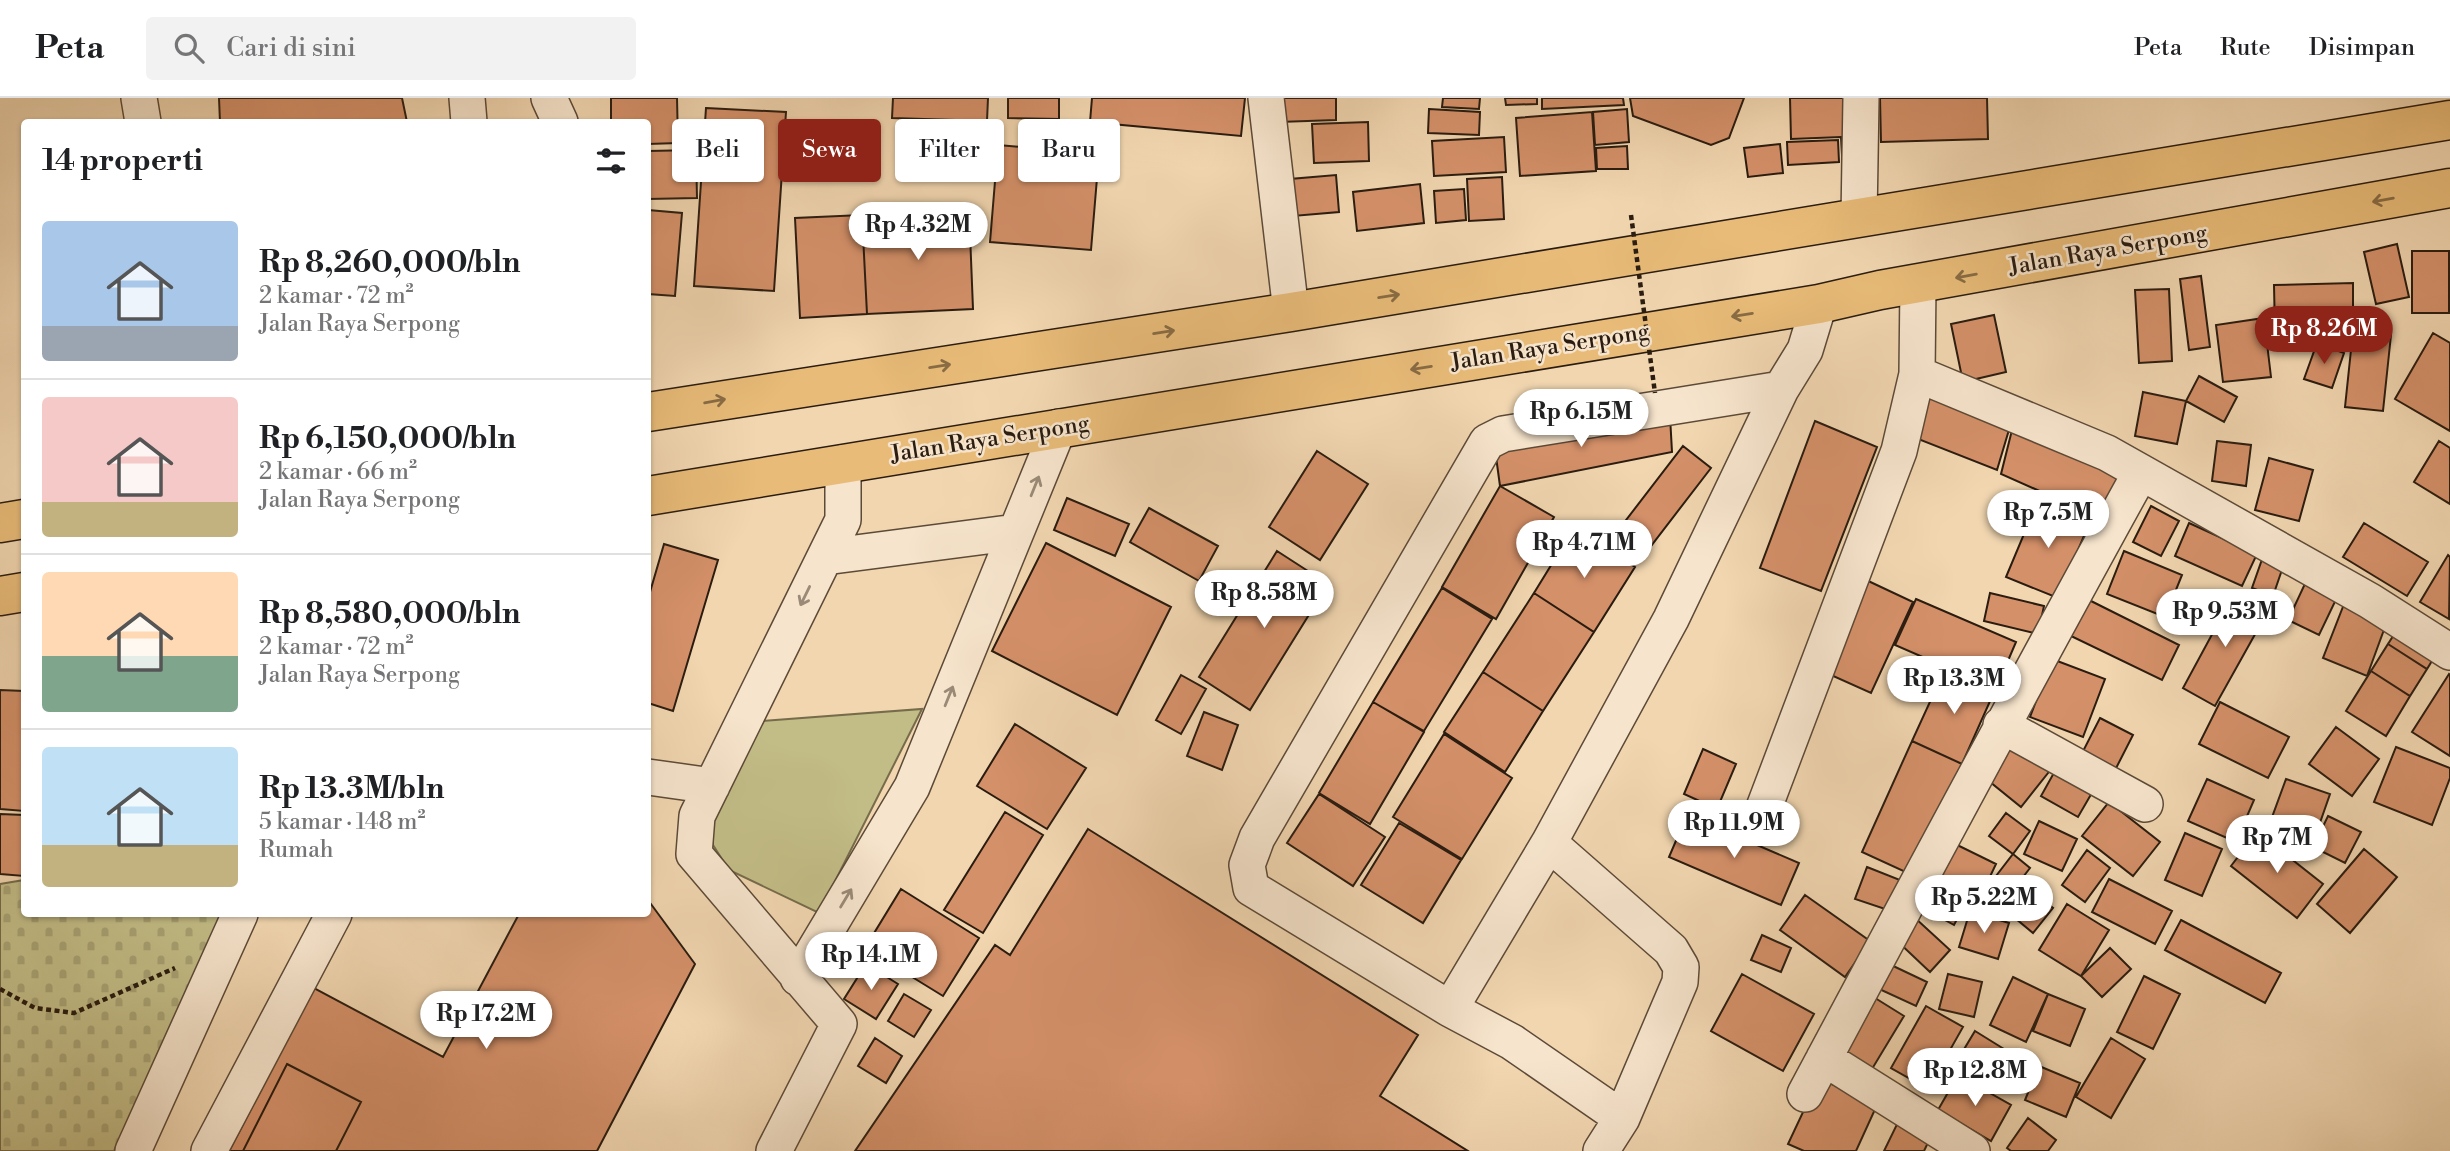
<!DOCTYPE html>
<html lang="id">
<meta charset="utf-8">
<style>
body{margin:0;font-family:"Libre Bodoni",serif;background:#f2f2f2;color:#202124;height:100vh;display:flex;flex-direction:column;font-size:26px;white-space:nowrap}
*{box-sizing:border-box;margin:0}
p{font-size:23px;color:#757577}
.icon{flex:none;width:38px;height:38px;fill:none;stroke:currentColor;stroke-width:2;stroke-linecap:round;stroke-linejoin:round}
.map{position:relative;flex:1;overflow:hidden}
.drawer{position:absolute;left:21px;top:21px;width:630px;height:798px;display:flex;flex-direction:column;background:#fff;border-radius:7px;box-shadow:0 2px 5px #0004}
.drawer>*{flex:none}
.banner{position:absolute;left:672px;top:21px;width:665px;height:63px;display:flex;gap:14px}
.price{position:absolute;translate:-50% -60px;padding:0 16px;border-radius:24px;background:#fff;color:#222;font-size:23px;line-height:46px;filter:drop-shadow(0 2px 4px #0008)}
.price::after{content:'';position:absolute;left:50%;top:42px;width:21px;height:16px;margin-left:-10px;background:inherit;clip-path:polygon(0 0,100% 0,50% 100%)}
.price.selected{background:#8f2418;color:#fff}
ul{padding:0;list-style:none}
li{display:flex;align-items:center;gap:21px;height:175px;padding:0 21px}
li+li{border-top:2px solid #e0e0e0}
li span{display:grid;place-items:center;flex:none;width:196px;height:140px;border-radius:7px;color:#555}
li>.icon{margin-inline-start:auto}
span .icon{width:84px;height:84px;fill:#fffc;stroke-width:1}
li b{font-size:30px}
h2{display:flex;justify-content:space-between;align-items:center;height:84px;padding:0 21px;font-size:30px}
.pill{padding:0 24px;border-radius:7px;background:#fff;box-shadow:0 2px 5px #0004;font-size:24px;line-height:63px}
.pill.selected{background:#8f2418;color:#fff}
header{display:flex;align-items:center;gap:42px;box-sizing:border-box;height:98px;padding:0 35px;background:#fff;border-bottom:2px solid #e0e0e0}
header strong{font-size:33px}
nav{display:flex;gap:38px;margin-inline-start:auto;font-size:24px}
.search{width:490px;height:63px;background:#f2f2f2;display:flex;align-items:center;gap:18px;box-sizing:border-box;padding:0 24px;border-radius:7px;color:#757577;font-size:26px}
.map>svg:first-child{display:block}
</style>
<header>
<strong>Peta</strong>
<div class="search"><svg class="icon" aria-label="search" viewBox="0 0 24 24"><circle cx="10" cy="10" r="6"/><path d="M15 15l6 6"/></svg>Cari di sini</div>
<nav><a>Peta</a><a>Rute</a><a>Disimpan</a></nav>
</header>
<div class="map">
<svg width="2450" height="1053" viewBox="0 0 2450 1053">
<defs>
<pattern id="cemetery-stones" width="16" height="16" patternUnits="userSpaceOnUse" patternTransform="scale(1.75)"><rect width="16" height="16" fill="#c2bc86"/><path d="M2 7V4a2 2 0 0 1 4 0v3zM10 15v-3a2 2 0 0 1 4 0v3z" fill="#a7a173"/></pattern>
</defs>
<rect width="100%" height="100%" fill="#f1d6b0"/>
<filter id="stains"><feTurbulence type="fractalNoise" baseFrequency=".00286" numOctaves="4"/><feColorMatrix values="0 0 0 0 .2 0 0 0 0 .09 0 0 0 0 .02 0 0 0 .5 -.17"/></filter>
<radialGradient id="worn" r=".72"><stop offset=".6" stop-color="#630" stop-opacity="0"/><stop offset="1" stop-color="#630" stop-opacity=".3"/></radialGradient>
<!-- grass -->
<path fill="#c2bc86" stroke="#766c4b" stroke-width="2" d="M922,611l-103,204 -90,-43 -16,-25 -1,-20 50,-104z"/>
<!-- cemetery -->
<path fill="url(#cemetery-stones)" stroke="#766c4b" stroke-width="2" d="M24,782v34h199l-109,237h-114v-267z"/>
<!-- building -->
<path fill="#d49069" stroke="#2a1c10" stroke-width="2" d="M219,0h183l5,24h-187z
M611,0h66l1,45 -30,1v-22h-37z
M893,0h95l-1,23 -95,-3z
M1008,0h51v21l-51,-1z
M1092,0h153l-4,38 -151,-14z
M1278,0h58v22l-57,2z
M1443,0h37l-1,11 -37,-2z
M1505,0h32v6l-31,1z
M1542,0h81l1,7 -82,4z
M1630,0h114l-15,40 -18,7 -78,-29z
M1790,0h64v54l-12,3 -1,-18 -50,2z
M1880,0h107l1,41 -107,3z
M706,10l80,4 -12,179 -80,-5z
M1429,11l51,3 -1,23 -51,-2z
M1627,11l2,33 -34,3 -2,-33z
M1592,14l4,59 -76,5 -4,-58z
M1368,24l1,39 -55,2 -2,-39z
M1504,39l2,35 -72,4 -2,-35z
M1838,42l1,22 -51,3 -1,-23z
M1780,46l3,29 -35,4 -4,-29z
M998,47l101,9 -8,96 -101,-8z
M1627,48l1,23h-31l-1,-21z
M696,52l1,48 -49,1v-48z
M1336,77l3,37 -46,4 -3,-37z
M1502,79l2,42 -35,2 -2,-42z
M1420,86l4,39 -67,8 -4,-39z
M1464,91l2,31 -30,3 -2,-32z
M969,111l4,100 -106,5 -5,-99z
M648,112l34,3 -7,83 -27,-2z
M862,117l5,99 -67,4 -5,-100z
M2397,146l12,53 -33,7 -12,-52z
M2412,153h37v62h-37z
M2201,178l9,71 -21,3 -9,-71z
M2353,185v48l-78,1 -1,-47z
M2169,191l3,72 -33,2 -4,-73z
M1994,217l12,57 -43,10 -12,-58z
M2264,220l7,59 -48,5 -7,-57z
M2353,233l38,4 -8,76 -38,-4z
M2433,235l17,10v88l-55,-32z
M2317,245l27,10 -12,35 -28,-9z
M2199,278l38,21 -13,25 -38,-21z
M1927,292l84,33 -14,47 -84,-33z
M2143,294l43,9 -9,43 -42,-8z
M1670,318l2,36 -172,34 -6,-44z
M1815,323l62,26 -56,144 -61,-23z
M2013,328l110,46 -20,47 -102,-45z
M2217,343l34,4 -5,41 -34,-5z
M2439,343l11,7v56l-36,-22z
M1683,348l28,22 -70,91 -28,-22z
M1317,353l51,33 -48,76 -51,-33z
M2269,360l44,12 -14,51 -44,-11z
M1500,388l54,31 -58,102 -54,-32z
M1067,400l62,26 -14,32 -61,-26z
M2037,405l52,21 -31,74 -52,-21z
M2151,408l28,15 -18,35 -28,-14z
M1149,410l69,38 -19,35 -69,-39z
M2189,425l68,31 -15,32 -67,-30z
M2364,425l64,39 -21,34 -64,-39z
M1574,430l61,39 -41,65 -60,-39z
M1046,445l125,64 -54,108 -125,-64z
M664,446l54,16 -45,151 -25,-8v-104z
M2266,450l21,7 -14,41 -21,-8z
M1277,453l51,33 -78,126 -51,-33z
M2124,453l58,24 -17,42 -58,-23z
M2448,457l2,2 -1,62 -29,-17z
M2310,475l32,14 -23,48 -31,-15z
M1864,481l49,23 -42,91 -49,-22z
M1442,490l50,31 -68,112 -51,-29z
M2235,494l33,19 -53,95 -32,-18z
M1534,495l60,39 -51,79 -60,-39z
M1990,495l54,13 -6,28 -54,-13z
M1916,501l100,43 -20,47 -101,-44z
M2346,501l43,17 -22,60 -44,-18z
M2089,502l90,45 -17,35 -91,-44z
M2402,524l39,24 -14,23 -39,-25z
M2388,546l39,25 -17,27 -39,-25z
M2052,561l53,20 -22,58 -53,-20z
M1945,571l50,21 -33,74 -50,-23z
M2371,573l39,25 -24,40 -40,-25z
M1483,574l60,39 -38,61 -61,-40z
M2449,576l1,1v81l-38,-24z
M1181,577l25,14 -25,45 -25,-14z
M0,592l24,1v120l-24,-2z
M1373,604l51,30 -54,92 -51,-31z
M2220,604l69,35 -21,41 -69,-34z
M1204,614l34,13 -16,45 -35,-14z
M2100,620l33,17 -21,41 -33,-17z
M1015,626l71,44 -39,61 -70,-43z
M2336,629l43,32 -27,37 -43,-32z
M1444,636l68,44 -50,81 -69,-42z
M2009,637l43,33 -31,39 -42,-34z
M1912,643l50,23 -50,111 -50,-23z
M2396,649l54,21v10l-18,47 -58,-23z
M1703,651l33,15 -19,45 -33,-15z
M2060,664l37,22 -19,33 -37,-21z
M2207,681l47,21 -18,42 -48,-21z
M2286,681l44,15 -15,43 -44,-17z
M1319,696l66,43 -32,49 -66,-43z
M2109,704l51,40 -27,34 -51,-40z
M1005,714l38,23 -60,98 -39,-23z
M2006,715l24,18 -17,23 -24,-18z
M0,716l24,1v61l-24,-2z
M1687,717l112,48 -18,42 -112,-48z
M2328,718l33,16 -16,31 -32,-16z
M2039,723l38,18 -15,32 -38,-17z
M1399,725l62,37 -38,63 -62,-38z
M1088,731l330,206 -38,61 88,55h-613l140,-206 15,10z
M2257,734l66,52 -26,34 -66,-52z
M2185,735l37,16 -20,47 -37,-16z
M1945,741l51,25 -18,38 -52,-26z
M2364,751l33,28 -47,56 -33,-29z
M2087,752l23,18 -25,34 -23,-17z
M2013,756l17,14 -17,22 -17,-14z
M1867,769l38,15 -11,30 -39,-13z
M2109,781l63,32 -17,33 -63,-32z
M2029,790l24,20 -20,25 -24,-20z
M901,791l78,49 -36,58 -78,-48z
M1936,796l27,14 -9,17 -27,-15z
M1805,797l65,46 -25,36 -65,-47z
M648,802l47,64 -98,187h-368l85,-163 129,69 76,-143h129z
M2067,806l42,26 -28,46 -42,-26z
M1970,813l39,12 -11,36 -39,-12z
M1914,819l36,33 -20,22 -35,-33z
M2181,822l100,53 -16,30 -100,-53z
M1762,837l29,13 -10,24 -30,-12z
M2110,850l21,21 -29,28 -21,-21z
M866,866l32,20 -22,35 -32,-20z
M1889,866l38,18 -11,24 -39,-18z
M1742,876l72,40 -31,57 -72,-40z
M1948,876l34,8 -8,35 -35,-8z
M2144,878l36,18 -27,55 -36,-17z
M2013,879l35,17 -22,48 -36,-17z
M1867,895l37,23 -32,53 -38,-22z
M904,896l27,16 -17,27 -26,-16z
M2048,896l37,15 -15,37 -37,-15z
M1926,908l37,21 -35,62 -37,-21z
M1975,933l29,18 -19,30 -28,-18z
M875,940l27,18 -16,27 -28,-17z
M2111,940l34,21 -34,59 -35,-21z
M287,966l74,38 -25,49h-93z
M2039,968l41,17 -14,34 -41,-17z
M1958,977l53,30 -20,36 -53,-31z
M1819,980l58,27 -21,46h-52l-16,-7z
M1902,1016l32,16 -10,21h-40z
M2028,1020l28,22 -8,11h-37l-4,-3z"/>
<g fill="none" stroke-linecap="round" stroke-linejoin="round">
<!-- minor casing -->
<g stroke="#5c4a38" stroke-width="38">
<path id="minor" d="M139,0l4,24
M467,0l2,24
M549,0l11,24
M1266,0l25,214
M1859,120l2,-120
M1917,276l190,79 263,148 80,51
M825,459l191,-25
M2001,627l144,79
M648,679l64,9
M1762,715l137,-362 18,-77 1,-90
M1549,745l-99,166 -199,-121 -4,-23 10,-27 230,-396 16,-8 278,-45
M798,880l114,-191 147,-360
M1450,911l62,33 110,76
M1824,960l148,93
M1805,996c111,-208 222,-416 336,-622
M133,1053l107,-237
M209,1053l125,-237
M774,1053l65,-127 -145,-170 3,-38 146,-296v-57
M1601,1053l21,-33 58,-136 1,-15 -10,-17 -122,-107 122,-224 110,-230 24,-39 14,-46"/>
</g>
<!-- major casing -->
<g stroke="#2a1c10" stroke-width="41">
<path id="major" d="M648,314l643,-100 1159,-192
M648,398l1171,-192 61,-14 570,-102
M0,425l24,-4
M0,498l24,-4"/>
</g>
<!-- path -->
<path stroke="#2a1c10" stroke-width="4.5" stroke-dasharray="5 3.5" stroke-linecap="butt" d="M0,891l35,19 39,5 101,-45"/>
<!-- minor -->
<use href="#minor" stroke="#f6e4cc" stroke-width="35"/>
<!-- major -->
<use href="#major" stroke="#e8bb78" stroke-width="38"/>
<!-- path-bridge -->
<path stroke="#2a1c10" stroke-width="4.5" stroke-dasharray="5 3.5" stroke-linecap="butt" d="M1631,117l24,178"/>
</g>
<!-- one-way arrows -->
<defs><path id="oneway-shaft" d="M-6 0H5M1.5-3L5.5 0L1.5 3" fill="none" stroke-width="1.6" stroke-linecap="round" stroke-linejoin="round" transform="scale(1.75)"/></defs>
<g stroke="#896c44">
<use href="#oneway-shaft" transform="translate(2383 102) rotate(170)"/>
<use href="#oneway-shaft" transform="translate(1966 178) rotate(170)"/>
<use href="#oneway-shaft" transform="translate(1389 198) rotate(-9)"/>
<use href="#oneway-shaft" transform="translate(1742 217) rotate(171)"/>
<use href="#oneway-shaft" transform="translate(1164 234) rotate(-9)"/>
<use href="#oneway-shaft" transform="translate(940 268) rotate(-9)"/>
<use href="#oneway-shaft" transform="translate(1421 270) rotate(171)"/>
<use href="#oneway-shaft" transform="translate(715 303) rotate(-10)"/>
</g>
<g stroke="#9a8a77">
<use href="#oneway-shaft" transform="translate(1035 388) rotate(-68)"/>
<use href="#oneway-shaft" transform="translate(805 498) rotate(116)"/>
<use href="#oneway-shaft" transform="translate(949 598) rotate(-68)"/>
<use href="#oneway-shaft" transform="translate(846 800) rotate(-59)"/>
</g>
<g text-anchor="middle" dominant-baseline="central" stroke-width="5" stroke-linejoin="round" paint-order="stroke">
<!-- street labels -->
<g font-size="23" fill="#2a1c10" stroke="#f6e4cc">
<text transform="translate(2108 152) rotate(-10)">Jalan Raya Serpong</text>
<text transform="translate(1550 249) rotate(-9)">Jalan Raya Serpong</text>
<text transform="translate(990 341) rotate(-9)">Jalan Raya Serpong</text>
</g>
</g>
<rect width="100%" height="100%" filter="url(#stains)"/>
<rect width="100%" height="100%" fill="url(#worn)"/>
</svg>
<b class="price" style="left:918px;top:164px">Rp 4.32M</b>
<b class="price selected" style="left:2324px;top:268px">Rp 8.26M</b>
<b class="price" style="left:1581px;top:351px">Rp 6.15M</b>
<b class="price" style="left:2048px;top:452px">Rp 7.5M</b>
<b class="price" style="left:1584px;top:482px">Rp 4.71M</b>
<b class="price" style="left:1264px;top:532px">Rp 8.58M</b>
<b class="price" style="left:2225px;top:551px">Rp 9.53M</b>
<b class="price" style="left:1954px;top:618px">Rp 13.3M</b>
<b class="price" style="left:1734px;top:762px">Rp 11.9M</b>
<b class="price" style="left:2277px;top:777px">Rp 7M</b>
<b class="price" style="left:1984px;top:837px">Rp 5.22M</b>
<b class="price" style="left:871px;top:894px">Rp 14.1M</b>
<b class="price" style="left:486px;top:953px">Rp 17.2M</b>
<b class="price" style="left:1975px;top:1010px">Rp 12.8M</b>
<div class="banner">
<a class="pill">Beli</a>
<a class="pill selected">Sewa</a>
<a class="pill">Filter</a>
<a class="pill">Baru</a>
</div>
<section class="drawer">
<h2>14 properti<svg class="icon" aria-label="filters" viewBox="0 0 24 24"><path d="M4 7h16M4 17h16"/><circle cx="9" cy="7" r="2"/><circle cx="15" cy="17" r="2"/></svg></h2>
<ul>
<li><span style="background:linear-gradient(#a9c7e8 75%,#9aa5b1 0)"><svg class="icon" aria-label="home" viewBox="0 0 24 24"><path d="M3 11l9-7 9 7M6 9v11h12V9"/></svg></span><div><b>Rp 8,260,000/bln</b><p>2 kamar · 72 m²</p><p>Jalan Raya Serpong</p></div></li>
<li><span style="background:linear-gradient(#f6c9c9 75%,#c2b280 0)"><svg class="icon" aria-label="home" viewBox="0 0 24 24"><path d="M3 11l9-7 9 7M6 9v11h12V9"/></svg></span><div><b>Rp 6,150,000/bln</b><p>2 kamar · 66 m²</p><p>Jalan Raya Serpong</p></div></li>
<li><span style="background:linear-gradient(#ffd9b3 60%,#7fa58c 0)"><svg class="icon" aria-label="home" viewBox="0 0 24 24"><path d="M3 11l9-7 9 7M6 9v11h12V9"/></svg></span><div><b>Rp 8,580,000/bln</b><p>2 kamar · 72 m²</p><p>Jalan Raya Serpong</p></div></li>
<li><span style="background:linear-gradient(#bfe0f5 70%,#c2b280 0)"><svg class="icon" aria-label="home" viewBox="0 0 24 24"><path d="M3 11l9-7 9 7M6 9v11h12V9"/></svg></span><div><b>Rp 13.3M/bln</b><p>5 kamar · 148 m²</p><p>Rumah</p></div></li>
</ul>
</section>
</div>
